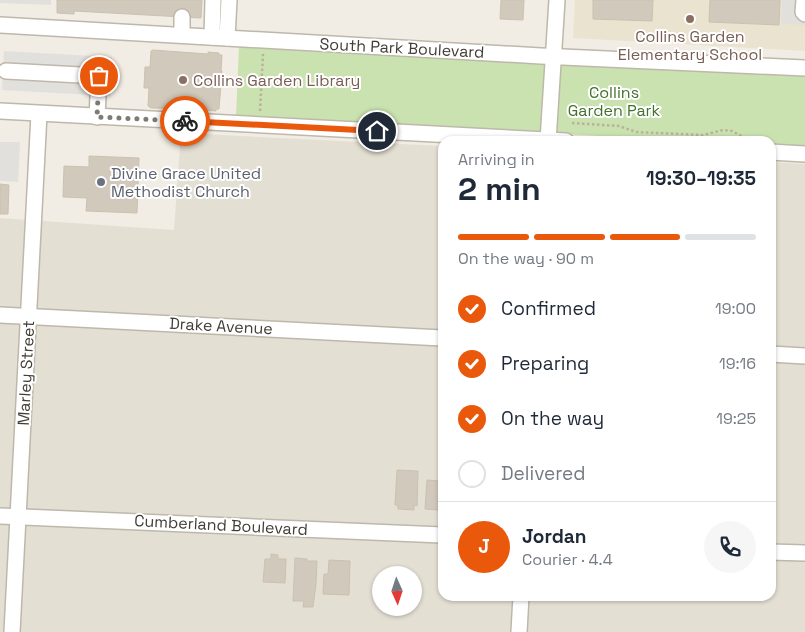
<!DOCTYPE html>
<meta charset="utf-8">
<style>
body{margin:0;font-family:"Space Grotesk",sans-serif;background:#f6f6f7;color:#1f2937;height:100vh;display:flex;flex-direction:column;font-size:19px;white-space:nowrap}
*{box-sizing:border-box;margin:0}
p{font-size:16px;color:#747a83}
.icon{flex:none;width:28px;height:28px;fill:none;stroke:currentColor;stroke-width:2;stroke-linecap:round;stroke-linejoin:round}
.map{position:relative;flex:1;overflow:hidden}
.panel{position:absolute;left:438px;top:136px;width:338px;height:465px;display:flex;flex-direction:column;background:#fff;border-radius:15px;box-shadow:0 1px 4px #0004}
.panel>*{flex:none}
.needle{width:32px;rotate:177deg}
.tools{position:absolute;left:372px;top:566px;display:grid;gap:10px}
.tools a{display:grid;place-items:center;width:50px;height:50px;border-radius:50%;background:#fff;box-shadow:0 1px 4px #0004;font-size:25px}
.pin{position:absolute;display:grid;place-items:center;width:42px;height:42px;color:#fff;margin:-21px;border:2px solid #fff;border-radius:50%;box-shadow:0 1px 5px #0007}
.courier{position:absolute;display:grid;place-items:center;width:50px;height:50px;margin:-25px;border:4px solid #ea580c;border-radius:50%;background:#fff;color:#222;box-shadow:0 1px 6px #0007}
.overview em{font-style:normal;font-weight:700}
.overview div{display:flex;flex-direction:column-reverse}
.overview{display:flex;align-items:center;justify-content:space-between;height:85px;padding:0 20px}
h1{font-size:32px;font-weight:700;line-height:38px}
.bar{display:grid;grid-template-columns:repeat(4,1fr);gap:8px 5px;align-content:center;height:60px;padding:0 20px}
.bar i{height:6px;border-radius:4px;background:#e0e1e3}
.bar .on{background:#ea580c}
.bar p{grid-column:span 4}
.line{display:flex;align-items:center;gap:12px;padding:0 20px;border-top:1px solid #e0e1e3}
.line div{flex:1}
.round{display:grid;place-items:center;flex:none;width:52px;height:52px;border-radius:26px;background:#f6f6f7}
ol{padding:0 20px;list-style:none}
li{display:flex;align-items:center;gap:15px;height:55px}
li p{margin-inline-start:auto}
li .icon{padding:5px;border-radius:50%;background:#ea580c;color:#fff;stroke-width:4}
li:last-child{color:#747a83}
li i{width:28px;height:28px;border:2px solid #e0e1e3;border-radius:50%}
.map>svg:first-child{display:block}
.residential{fill:#e4dfd3;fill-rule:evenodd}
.education{fill:#e9e3cf}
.green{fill:#cae2b0}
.parking{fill:#e2e0dc}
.building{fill:#d1c9bb;stroke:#cbc1af}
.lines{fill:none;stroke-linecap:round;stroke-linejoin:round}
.minor-casing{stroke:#beb8ab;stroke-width:18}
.path{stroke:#bcb19a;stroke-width:2.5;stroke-dasharray:2.5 2.5;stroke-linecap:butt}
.minor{stroke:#fff;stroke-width:15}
.done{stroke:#7f7b72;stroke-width:5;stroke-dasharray:0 9}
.route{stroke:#ea580c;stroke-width:6}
.education-dot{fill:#8d6e63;stroke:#fff;stroke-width:2}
.worship-dot{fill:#6b7280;stroke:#fff;stroke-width:2}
.labels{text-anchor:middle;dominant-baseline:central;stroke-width:4;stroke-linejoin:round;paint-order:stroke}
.education-label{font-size:16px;fill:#785e54;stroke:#fff}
.street-label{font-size:16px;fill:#423d35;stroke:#fff}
.park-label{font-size:16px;fill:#446f2d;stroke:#fff}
.worship-label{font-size:16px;fill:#5b616d;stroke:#fff;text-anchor:start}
</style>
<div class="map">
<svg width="805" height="632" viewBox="0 0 805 632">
<rect width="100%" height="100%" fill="#f1ede4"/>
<path class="residential" d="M 181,133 L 442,146 L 442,596 L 770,596 L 770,162 L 805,164 L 805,632 L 0,632 L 0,218 L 174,230 ZM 381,575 L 414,575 L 414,608 L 381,608 Z"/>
<polygon class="education" points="575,0 805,0 805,51 573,38"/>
<polygon class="green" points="239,47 805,75 805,147 770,145 770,141 698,141 236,117"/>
<g class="parking">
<polygon points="0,0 51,0 51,5 0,3"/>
<polygon points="782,0 805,0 805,25 781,24"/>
<polygon points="4,51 112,57 110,96 2,90"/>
<polygon points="0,142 20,142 18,182 0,181"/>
</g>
<g class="building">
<polygon points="57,0 202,0 201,18 74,11 74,14 57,13"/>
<polygon points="501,0 524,0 523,20 500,19"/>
<polygon points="593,0 653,0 652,21 593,19"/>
<polygon points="710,0 780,0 779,25 709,22"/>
<polygon points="153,50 208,54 208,52 219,53 219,55 222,55 221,71 222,71 219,109 216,109 216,111 206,110 206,109 151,108 148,106 149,88 144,88 145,67 150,67 151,51"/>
<polygon points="89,156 139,158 137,213 86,211 87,198 63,197 64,166 89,167"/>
<polygon points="0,184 9,185 8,214 0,214"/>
<polygon points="397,470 418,471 417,506 414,505 414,510 398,509 398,505 395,505"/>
<polygon points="427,480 440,481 440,484 442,484 442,508 439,508 439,510 425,509"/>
<polygon points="271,554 278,555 278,559 286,559 285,583 263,582 265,559 271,559"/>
<polygon points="295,558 307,559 307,561 317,561 316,584 313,607 303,607 304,601 293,601"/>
<polygon points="329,560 350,561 349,595 323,594 324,574 328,574"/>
</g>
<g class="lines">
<g class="minor-casing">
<g id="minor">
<polyline points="804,0 803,12 805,14"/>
<polyline points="0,25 541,56 805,68"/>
<polyline points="182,35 182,17"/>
<polyline points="212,37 213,0"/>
<polyline points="227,38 229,0"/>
<polyline points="6,71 99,76 97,117"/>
<polyline points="0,111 566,141"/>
<polyline points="548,141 557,0"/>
<polyline points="770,152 805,154"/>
<polyline points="0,315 442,338"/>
<polyline points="770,354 805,356"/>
<polyline points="0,516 442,535"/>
<polyline points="770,552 805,553"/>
<polyline points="12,632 39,114"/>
<polyline points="519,632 521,596"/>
</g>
</g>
<g class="path">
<polyline points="260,111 263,54"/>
<polyline points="572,123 619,126 636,132 703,135 723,130 732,131 745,138 764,139"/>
</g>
<use href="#minor" class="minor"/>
</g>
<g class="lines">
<polyline class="done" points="99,76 97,117 185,121"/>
<polyline class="route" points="185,121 377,131"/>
</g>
<g class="education-dot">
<circle cx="690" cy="19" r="5"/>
<circle cx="183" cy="80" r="5"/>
</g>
<circle class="worship-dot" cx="101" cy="182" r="5"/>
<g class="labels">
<g class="education-label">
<text x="690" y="36">Collins Garden<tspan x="690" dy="18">Elementary School</tspan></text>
<text x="193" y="80" text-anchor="start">Collins Garden Library</text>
</g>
<g class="street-label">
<text transform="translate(402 48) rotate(3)">South Park Boulevard</text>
<text transform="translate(221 326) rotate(3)">Drake Avenue</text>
<text transform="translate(26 373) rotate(-87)">Marley Street</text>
<text transform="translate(221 525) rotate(3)">Cumberland Boulevard</text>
</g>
<g class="park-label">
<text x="614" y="92">Collins<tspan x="614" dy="18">Garden Park</tspan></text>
</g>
<g class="worship-label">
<text x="111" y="173">Divine Grace United<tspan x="111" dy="18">Methodist Church</tspan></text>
</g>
</g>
</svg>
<div class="tools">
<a><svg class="needle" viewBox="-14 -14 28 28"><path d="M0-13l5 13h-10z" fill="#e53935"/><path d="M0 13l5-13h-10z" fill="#747a83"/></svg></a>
</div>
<div class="pin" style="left:99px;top:76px;background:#ea580c"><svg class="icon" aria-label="bag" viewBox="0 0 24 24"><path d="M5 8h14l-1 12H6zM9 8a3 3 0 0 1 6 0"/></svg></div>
<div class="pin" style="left:377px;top:131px;background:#1f2937"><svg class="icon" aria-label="home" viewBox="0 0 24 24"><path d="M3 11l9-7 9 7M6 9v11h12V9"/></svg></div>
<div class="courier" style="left:185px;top:121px"><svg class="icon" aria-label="bike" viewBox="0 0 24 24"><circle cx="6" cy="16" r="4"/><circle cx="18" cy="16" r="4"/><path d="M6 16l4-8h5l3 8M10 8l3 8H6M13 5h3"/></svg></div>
<section class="panel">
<div class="overview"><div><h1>2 min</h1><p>Arriving in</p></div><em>19:30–19:35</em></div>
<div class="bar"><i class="on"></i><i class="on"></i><i class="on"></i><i></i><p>On the way · 90 m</p></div>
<ol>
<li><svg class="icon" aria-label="check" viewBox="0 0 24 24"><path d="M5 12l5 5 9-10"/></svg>Confirmed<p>19:00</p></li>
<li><svg class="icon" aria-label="check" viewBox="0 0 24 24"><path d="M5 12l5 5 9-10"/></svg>Preparing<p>19:16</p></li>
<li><svg class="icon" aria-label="check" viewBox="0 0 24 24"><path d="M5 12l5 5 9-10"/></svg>On the way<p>19:25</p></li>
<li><i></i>Delivered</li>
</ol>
<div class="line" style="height:90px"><b class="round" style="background:#ea580c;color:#fff">J</b><div><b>Jordan</b><p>Courier · 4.4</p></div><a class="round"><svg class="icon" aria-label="phone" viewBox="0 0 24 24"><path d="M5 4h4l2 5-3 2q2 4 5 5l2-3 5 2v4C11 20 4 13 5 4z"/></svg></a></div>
</section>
</div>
